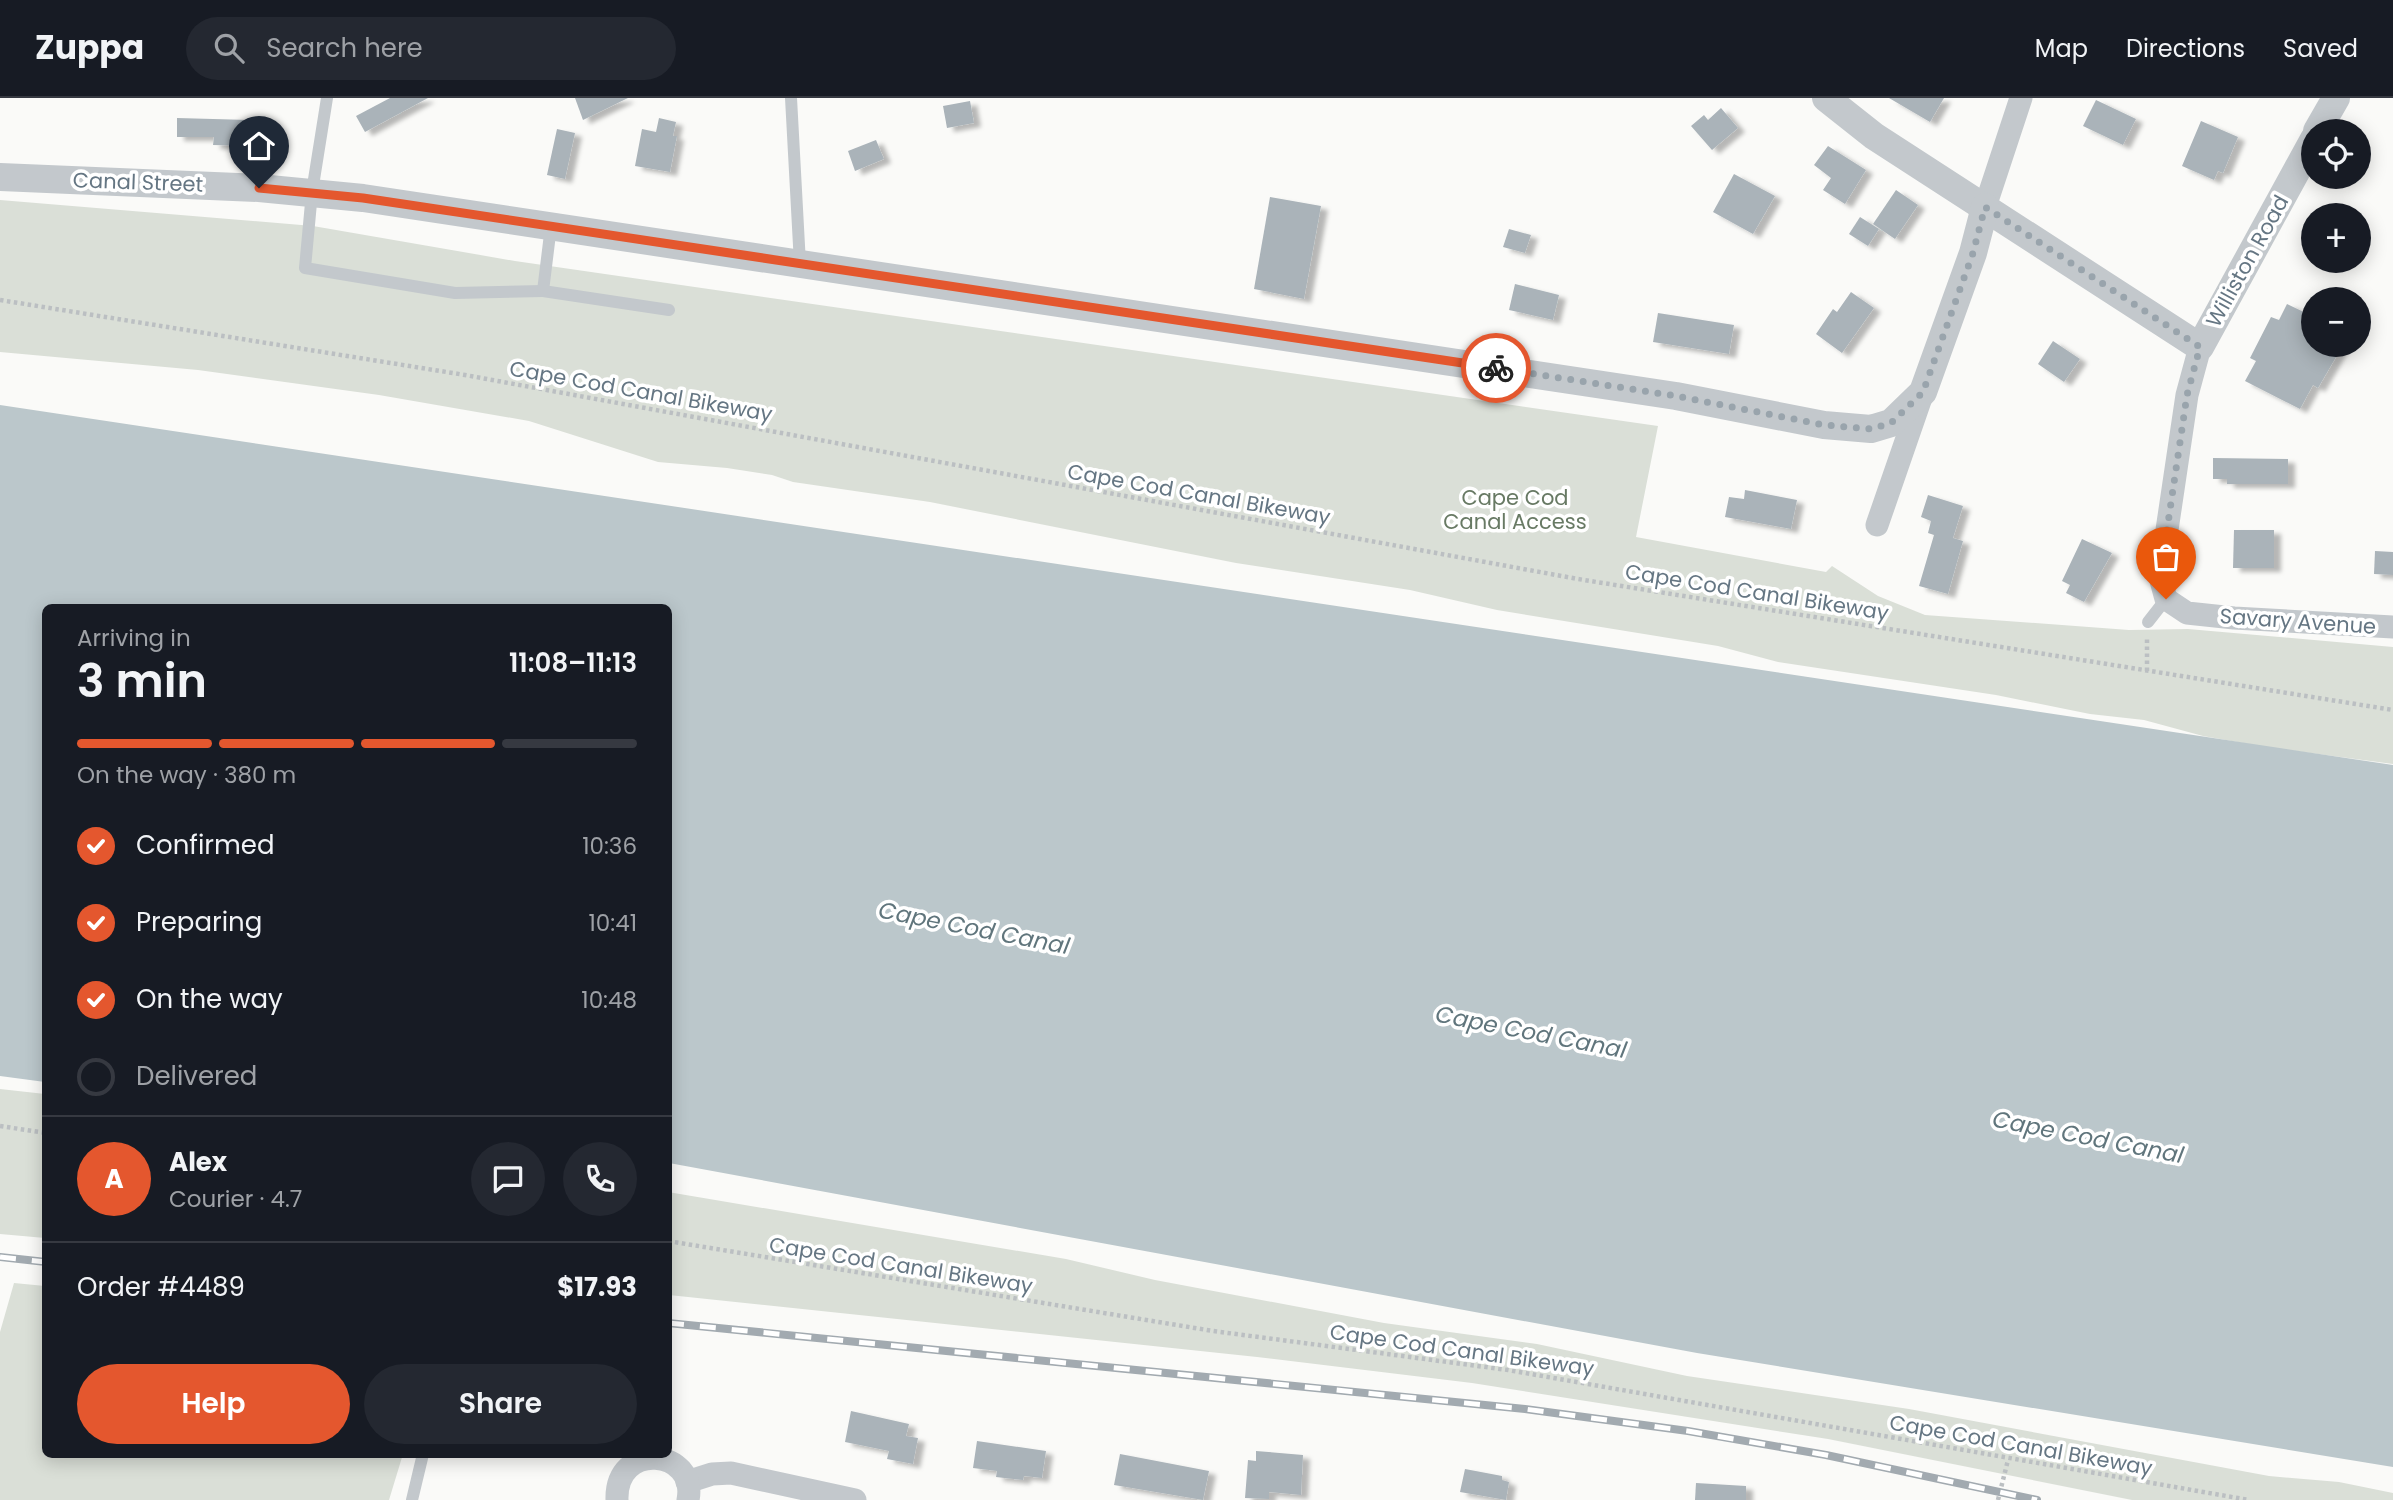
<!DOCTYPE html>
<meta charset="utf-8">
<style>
body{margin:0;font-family:Poppins,sans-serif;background:#242831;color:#f1f3f6;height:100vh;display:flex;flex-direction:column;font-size:26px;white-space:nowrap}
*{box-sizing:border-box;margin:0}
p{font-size:23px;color:#9ea1a6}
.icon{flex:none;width:38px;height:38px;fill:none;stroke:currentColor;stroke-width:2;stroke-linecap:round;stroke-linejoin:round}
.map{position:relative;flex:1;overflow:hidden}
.sheet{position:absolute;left:42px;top:506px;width:630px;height:854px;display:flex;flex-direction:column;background:#171b24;border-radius:10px;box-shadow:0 4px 18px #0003}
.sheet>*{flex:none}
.buttons{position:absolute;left:2301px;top:21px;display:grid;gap:14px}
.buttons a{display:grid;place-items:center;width:70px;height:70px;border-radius:50%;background:#171b24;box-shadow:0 4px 18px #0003;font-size:35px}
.pin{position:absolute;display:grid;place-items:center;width:60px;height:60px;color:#fff;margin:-72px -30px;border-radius:50% 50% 50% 0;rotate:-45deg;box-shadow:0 0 7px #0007}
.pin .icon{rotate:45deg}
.courier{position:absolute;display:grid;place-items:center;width:70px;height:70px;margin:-35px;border:5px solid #e4572e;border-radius:50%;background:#fff;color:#222;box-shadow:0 2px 9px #0007}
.summary em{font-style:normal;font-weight:600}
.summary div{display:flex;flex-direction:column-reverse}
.summary{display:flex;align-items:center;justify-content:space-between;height:119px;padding:0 35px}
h1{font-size:46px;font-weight:600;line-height:52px}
.bar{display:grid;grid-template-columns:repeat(4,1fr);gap:10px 7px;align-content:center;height:84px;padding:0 35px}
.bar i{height:9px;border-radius:5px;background:#363941}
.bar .selected{background:#e4572e}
.bar p{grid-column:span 4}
.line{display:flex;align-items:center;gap:18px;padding:0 35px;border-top:2px solid #363941}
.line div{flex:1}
.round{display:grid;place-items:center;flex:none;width:74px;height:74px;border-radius:37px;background:#242831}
ol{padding:0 35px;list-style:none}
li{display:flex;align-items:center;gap:21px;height:77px}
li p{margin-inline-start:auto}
li .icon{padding:7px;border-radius:50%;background:#e4572e;color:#fff;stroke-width:4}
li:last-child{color:#9ea1a6}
li i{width:38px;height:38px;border:4px solid #363941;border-radius:50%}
.button{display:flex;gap:14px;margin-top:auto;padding:14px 35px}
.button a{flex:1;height:80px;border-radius:42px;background:#e4572e;color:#fff;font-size:28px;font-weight:600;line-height:80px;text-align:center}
.button a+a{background:#242831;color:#f1f3f6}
header{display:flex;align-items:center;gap:42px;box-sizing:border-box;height:98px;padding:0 35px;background:#171b24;border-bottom:2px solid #363941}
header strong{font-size:33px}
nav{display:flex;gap:38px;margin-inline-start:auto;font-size:24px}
.search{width:490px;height:63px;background:#242831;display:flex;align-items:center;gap:18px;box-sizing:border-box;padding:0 24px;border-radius:38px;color:#9ea1a6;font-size:26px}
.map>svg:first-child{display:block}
.green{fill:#dadfd7}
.water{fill:#bbc7cb}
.building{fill:#aab3b9;filter:url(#shadow)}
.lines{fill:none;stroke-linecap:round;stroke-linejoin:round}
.path{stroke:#bbbfc2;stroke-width:4.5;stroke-dasharray:3.5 3.5;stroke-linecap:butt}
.service{stroke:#c3c8cc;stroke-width:12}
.minor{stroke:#c3c8cc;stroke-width:23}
.tertiary{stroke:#c3c8cc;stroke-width:28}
.rail-casing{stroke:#a2aab0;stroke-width:8}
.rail{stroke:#fff;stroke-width:5;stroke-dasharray:16;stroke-linecap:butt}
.done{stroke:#99a4ac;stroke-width:7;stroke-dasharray:0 12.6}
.route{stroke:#e4572e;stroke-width:9}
.labels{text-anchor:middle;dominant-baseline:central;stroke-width:7;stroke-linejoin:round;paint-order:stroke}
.street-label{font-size:21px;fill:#657683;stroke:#fff}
.park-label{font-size:21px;fill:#687a64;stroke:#fff}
.water-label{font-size:23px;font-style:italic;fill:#60757c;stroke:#fff}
</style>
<header>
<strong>Zuppa</strong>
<div class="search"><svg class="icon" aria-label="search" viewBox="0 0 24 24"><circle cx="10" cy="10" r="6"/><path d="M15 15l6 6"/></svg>Search here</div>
<nav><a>Map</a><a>Directions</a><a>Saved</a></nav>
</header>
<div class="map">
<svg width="2393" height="1402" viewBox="0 0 2393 1402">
<defs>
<filter id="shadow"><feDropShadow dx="7" dy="4" stdDeviation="2" flood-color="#0004"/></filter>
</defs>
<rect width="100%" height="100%" fill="#fafaf8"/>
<g class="green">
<polygon points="0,102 313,128 515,163 1658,328 1636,439 1826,474 1832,468 1878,498 1925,517 2129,532 2188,531 2393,549 2393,666 2266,649 2203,638 2144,622 2090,616 1996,597 1778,564 1718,548 1497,512 1410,492 1236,465 930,404 793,384 772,377 727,370 658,364 529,323 379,297 198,272 0,254"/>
<polygon points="0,991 45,996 45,1140 0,1136"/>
<polygon points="668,1094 1066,1161 1155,1182 1384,1225 1537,1246 1687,1278 1909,1311 2269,1378 2339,1384 2393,1395 2393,1402 2132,1402 1828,1341 1472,1285 1257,1259 669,1197"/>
<polygon points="14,1185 45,1188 46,1356 403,1356 389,1402 0,1402 0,1234"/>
</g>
<polygon class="water" points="0,307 2393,667 2393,1369 1697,1255 669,1065 668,509 46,509 45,984 0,978"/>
<g class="building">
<polygon points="390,0 428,0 365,34 356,18"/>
<polygon points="575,0 628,0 583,22"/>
<polygon points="1889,0 1944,0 1930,24"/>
<polygon points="2096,2 2136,21 2123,47 2083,28"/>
<polygon points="970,3 974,25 947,30 943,8"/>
<polygon points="1721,10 1738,30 1712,52 1691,28 1704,17 1708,22"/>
<polygon points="177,20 249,22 248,48 213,47 214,39 177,39"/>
<polygon points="659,20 676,24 673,38 677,38 670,74 635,68 642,31 656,34"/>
<polygon points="2201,23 2238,39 2223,75 2218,73 2214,82 2182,68"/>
<polygon points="557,31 575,35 565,81 547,77"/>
<polygon points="876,42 884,61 855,73 848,53"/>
<polygon points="1828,48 1866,72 1845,106 1823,92 1831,80 1814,67"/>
<polygon points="1734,76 1775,98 1753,136 1713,114"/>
<polygon points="1896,92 1918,107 1895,141 1873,126"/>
<polygon points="1270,99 1321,108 1304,201 1254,191"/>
<polygon points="1860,119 1879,131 1868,148 1849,136"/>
<polygon points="1509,131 1531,137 1525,155 1503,149"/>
<polygon points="1515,186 1559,197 1553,222 1509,212"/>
<polygon points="1851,194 1874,210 1842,255 1816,236 1833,211 1837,214"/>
<polygon points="2287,206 2314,219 2314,247 2343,247 2318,290 2313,287 2300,311 2245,283 2256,263 2250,260 2271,219 2279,222"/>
<polygon points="1658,215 1734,227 1729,256 1653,244"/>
<polygon points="2053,243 2080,261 2064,284 2038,266"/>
<polygon points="2213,360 2288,361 2288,386 2227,386 2227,381 2213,381"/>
<polygon points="1745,392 1797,402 1791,431 1725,419 1729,399 1744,401"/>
<polygon points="1928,397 1963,408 1953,440 1963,443 1948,496 1919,488 1934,437 1928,435 1931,423 1921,419"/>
<polygon points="2234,432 2274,432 2274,470 2233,470"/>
<polygon points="2082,441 2112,455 2084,504 2066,495 2070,487 2062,483"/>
<polygon points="2375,453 2393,454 2393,477 2374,476"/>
<polygon points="851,1313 909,1326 906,1338 918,1340 913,1366 887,1361 889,1353 845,1344"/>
<polygon points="977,1343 1046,1353 1042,1380 1024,1378 1023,1382 996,1379 997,1373 973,1370"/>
<polygon points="1256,1353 1303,1357 1301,1397 1269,1394 1269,1401 1245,1400 1248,1362 1256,1363"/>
<polygon points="1120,1356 1209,1373 1203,1402 1114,1387"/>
<polygon points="1465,1371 1502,1378 1502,1382 1509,1384 1506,1402 1460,1394"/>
<polygon points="1696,1385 1746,1388 1746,1402 1695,1402"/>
</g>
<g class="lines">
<g class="path">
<polyline points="0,202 465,277 1578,481 2393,612"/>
<polyline points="2147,573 2147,539"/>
<polyline points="0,1028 46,1035"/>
<polyline points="668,1143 1213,1233 1508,1272 2249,1402"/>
<polyline points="1998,1402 2008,1362"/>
</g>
<g class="service">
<polyline points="327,0 312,94 305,170 455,195 543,193"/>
<polyline points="791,0 800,166"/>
<polyline points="551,128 543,193 669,212"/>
<polyline points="2148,524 2166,501"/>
<polyline points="412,1402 423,1356"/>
</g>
<g class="minor">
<polyline points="1985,109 2021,0"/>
<polyline points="2200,249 2187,297 2160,479 2166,501 2187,515 2234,520 2393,529"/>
<polyline points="1877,427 1923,294"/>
<polyline points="687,1384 712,1376 731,1375 855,1402"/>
<path d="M 617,1402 C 615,1342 698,1351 688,1402"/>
</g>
<g class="tertiary">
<polyline points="1826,0 1874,38 2200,249 2314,41"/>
<polyline points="2317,33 2336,0"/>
<polyline points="0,79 259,90 363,100 1676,298 1824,327 1871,331 1891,325 1923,294 1973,155 1985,109"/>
</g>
<g class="rail-casing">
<g id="rail">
<polyline points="0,1159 46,1164"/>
<polyline points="668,1225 1525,1311 1688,1333 1826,1357 2037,1402"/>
</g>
</g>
<use href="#rail" class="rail"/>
</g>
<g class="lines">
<polyline class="done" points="1496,270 1676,298 1824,327 1871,331 1891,325 1923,294 1973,155 1985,109 2200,249 2187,297 2160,479 2166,501"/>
<polyline class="route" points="259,90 363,100 1496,270"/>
</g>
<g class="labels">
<g class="street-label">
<text transform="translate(138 84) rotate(2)">Canal Street</text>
<text transform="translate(2247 163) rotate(-61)">Williston Road</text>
<text transform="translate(641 293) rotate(10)">Cape Cod Canal Bikeway</text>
<text transform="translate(1199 396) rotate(10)">Cape Cod Canal Bikeway</text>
<text transform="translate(1757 494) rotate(9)">Cape Cod Canal Bikeway</text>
<text transform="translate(2298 523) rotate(4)">Savary Avenue</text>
<text transform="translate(901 1167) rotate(9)">Cape Cod Canal Bikeway</text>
<text transform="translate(1462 1252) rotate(8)">Cape Cod Canal Bikeway</text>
<text transform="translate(2021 1347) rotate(10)">Cape Cod Canal Bikeway</text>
</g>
<g class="park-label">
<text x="1515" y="399">Cape Cod<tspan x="1515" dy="24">Canal Access</tspan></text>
</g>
<g class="water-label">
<text transform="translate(974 830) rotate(11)">Cape Cod Canal</text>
<text transform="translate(1531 934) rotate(11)">Cape Cod Canal</text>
<text transform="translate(2088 1039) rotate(11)">Cape Cod Canal</text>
</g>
</g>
</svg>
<div class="buttons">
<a><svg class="icon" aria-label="locate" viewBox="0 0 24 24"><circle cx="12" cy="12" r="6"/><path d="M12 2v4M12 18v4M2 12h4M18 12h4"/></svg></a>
<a>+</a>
<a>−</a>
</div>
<div class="pin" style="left:2166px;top:501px;background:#ea580c"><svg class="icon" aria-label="bag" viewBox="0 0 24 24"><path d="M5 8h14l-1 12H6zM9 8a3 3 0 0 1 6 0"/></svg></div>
<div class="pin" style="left:259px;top:90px;background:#1f2937"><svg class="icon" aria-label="home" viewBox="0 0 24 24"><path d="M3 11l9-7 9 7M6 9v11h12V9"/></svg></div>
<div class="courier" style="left:1496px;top:270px"><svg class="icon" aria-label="bike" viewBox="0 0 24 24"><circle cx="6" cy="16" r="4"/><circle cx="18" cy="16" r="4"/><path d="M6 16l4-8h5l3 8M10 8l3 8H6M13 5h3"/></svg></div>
<section class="sheet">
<div class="summary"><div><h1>3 min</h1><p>Arriving in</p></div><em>11:08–11:13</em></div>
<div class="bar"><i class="selected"></i><i class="selected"></i><i class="selected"></i><i></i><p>On the way · 380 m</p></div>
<ol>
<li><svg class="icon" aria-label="check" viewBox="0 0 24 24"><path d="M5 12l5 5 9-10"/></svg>Confirmed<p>10:36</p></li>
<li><svg class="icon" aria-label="check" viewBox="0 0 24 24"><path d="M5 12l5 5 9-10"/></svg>Preparing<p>10:41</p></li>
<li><svg class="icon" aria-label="check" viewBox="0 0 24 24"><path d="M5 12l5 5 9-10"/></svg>On the way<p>10:48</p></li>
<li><i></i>Delivered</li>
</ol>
<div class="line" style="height:126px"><b class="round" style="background:#e4572e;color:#fff">A</b><div><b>Alex</b><p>Courier · 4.7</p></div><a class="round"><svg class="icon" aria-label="chat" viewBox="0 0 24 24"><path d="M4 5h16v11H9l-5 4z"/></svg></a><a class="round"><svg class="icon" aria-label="phone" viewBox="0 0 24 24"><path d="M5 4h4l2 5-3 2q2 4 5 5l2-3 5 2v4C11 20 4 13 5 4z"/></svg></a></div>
<div class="line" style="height:91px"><div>Order #4489</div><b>$17.93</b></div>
<div class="button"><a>Help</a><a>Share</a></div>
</section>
</div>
